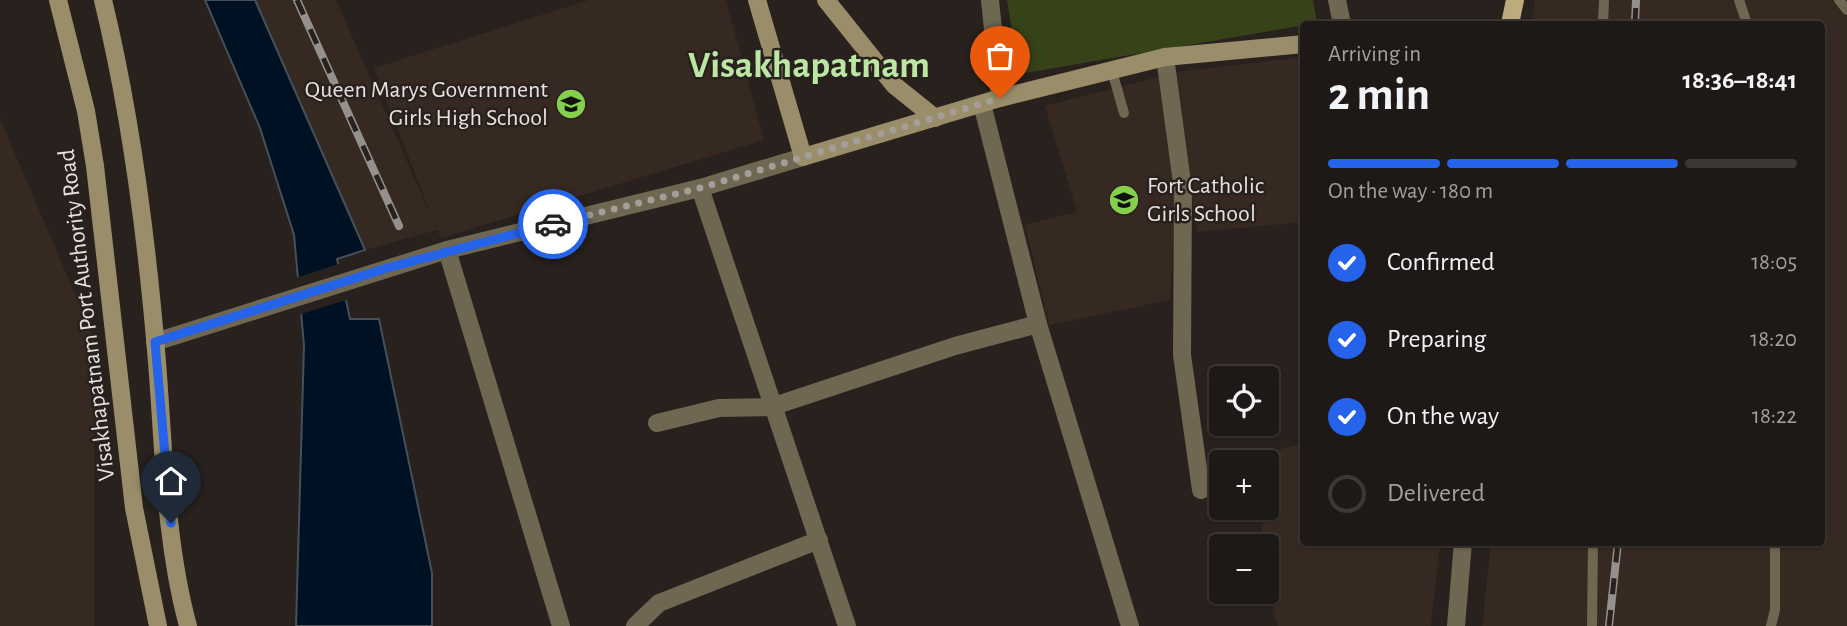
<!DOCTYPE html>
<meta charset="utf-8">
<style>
body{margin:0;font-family:"Alegreya Sans",sans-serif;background:#26221f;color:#f1f3f6;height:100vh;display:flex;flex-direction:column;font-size:26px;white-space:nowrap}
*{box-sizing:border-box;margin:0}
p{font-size:23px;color:#a1a0a1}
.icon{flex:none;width:38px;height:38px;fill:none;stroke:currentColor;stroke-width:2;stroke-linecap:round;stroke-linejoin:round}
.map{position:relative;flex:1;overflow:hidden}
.details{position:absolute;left:1300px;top:21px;width:525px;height:525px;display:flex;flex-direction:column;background:#1e1916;border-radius:7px;box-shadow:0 2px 5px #0004,0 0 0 2px #3c3835}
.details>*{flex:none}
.buttons{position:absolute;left:1209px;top:366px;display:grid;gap:14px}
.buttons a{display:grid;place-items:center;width:70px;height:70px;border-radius:7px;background:#1e1916;box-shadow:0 2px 5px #0004,0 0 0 2px #3c3835;font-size:35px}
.pin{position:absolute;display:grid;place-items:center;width:60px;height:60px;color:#fff;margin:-72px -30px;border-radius:50% 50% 50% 0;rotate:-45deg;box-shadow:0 0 7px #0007}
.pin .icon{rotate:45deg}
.courier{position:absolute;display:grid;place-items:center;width:70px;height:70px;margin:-35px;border:5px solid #2563eb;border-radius:50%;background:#fff;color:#222;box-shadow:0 2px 9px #0007}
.overview em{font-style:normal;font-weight:700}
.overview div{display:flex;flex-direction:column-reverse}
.overview{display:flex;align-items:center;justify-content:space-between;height:119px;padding:0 28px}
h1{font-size:46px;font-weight:700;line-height:52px}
.bar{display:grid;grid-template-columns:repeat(4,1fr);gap:10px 7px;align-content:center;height:84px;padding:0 28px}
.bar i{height:9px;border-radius:5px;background:#3c3835}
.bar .selected{background:#2563eb}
.bar p{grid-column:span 4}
ol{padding:0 28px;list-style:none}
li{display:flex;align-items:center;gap:21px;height:77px}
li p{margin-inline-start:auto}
li .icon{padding:7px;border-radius:50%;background:#2563eb;color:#fff;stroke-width:4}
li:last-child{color:#a1a0a1}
li i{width:38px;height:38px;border:4px solid #3c3835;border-radius:50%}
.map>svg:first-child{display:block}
.built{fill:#362922}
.green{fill:#364318}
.water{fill:#001123;stroke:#45505b;stroke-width:2}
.pier{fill:#28211d}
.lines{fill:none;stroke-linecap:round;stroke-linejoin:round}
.service{stroke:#6f6751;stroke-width:10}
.minor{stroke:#6f6751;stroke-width:18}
.tertiary{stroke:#6f6751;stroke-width:18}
.secondary{stroke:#9a8e6a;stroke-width:18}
.primary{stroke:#bcab7d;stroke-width:18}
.rail-casing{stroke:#96908d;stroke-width:8}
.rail{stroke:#28211d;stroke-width:5;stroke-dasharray:16;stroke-linecap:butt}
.done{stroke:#a49e9b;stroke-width:7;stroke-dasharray:0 12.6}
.route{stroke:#2563eb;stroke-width:9}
.labels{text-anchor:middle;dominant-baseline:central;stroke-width:5;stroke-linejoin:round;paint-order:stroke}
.poi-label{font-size:24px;fill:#e7e2df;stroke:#28211d;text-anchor:end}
.street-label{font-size:24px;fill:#e7e2df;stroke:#28211d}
.town-label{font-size:38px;font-weight:bold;fill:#bce6a3;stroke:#28211d}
</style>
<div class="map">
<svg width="1847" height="626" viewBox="0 0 1847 626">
<rect width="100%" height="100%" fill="#28211d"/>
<g class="built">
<polygon points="255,0 336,0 434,223 374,68 589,0 726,0 764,140 441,238 437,230 365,250"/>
<polygon points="1535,0 1847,0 1847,626 1482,626 1491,543 1822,542 1822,24 1532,24"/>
<polygon points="1304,57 1304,222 1197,232 1175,72"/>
<polygon points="1161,76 1176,187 1170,300 1049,325 1025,225 1077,212 1045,106"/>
<polygon points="0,119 94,338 94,626 0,626"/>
<polygon points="1304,443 1304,542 1440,543 1431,626 1278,626 1267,591 1267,546 1261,546 1263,508 1267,508 1266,453"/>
</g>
<polygon class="green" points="1007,0 1313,0 1317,23 1019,74"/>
<polygon class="water" points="205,0 255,0 365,250 337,259 350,319 379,319 432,573 432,626 296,626 304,345 294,235 260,128"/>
<polygon class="pier" points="342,263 349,299 298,315 295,278"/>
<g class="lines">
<g class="service">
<polyline points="1739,0 1747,24"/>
<polyline points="1839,0 1847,10"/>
<polyline points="1603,24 1604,0"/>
<polyline points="1112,71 1124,113"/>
<polyline points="1592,626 1593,542"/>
<polyline points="1771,626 1775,610 1775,542"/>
</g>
<g class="minor">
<polyline points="990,0 1000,98"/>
<polyline points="1337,0 1342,24"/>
<polyline points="1165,57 1183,190 1182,355 1201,490"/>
<polyline points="982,104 1038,324 1130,626"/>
<polyline points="700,188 847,626"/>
<polyline points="447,250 561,626"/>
<polyline points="657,423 719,408 771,407 955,346 1038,324"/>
<polyline points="635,626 659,603 819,540"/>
</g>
<g class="tertiary">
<polyline points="155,342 447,250 700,188 803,157"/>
<polyline points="1456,626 1463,542"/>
</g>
<g class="secondary">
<polyline points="58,0 86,111 95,166 134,508 158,626"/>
<path d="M 103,0 C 132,119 147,240 157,362 C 164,450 165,541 188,626"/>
<polyline points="757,0 803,157 1000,98 1165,57 1304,44"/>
<polyline points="826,0 894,85 935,118"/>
</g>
<polyline class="primary" points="1510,24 1515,0"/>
<g class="rail-casing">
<g id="rail">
<polyline points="297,0 399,226"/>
<polyline points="1635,24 1636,0"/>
<polyline points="1609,626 1618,542"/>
</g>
</g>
<use href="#rail" class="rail"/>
</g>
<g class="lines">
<polyline class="done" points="553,224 700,188 1000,98"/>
<polyline class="route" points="171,523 155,342 387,268 553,224"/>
</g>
<defs>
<g id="school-disc" transform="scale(1.575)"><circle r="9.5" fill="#85cf4d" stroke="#28211d"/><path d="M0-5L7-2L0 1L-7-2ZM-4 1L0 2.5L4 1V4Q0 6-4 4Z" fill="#111"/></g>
</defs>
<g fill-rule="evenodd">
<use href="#school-disc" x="571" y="104"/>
<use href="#school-disc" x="1124" y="200"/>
</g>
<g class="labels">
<g class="poi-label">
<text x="548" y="90">Queen Marys Government<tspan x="548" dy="28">Girls High School</tspan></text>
<text x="1147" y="186" text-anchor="start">Fort Catholic<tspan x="1147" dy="28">Girls School</tspan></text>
</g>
<g class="street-label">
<text transform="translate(87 315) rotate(-97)">Visakhapatnam Port Authority Road</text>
</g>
<g class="town-label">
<text x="809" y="66">Visakhapatnam</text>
</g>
</g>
</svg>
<div class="buttons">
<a><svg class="icon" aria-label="locate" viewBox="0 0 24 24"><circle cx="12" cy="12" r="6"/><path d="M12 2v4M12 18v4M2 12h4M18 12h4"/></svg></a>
<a>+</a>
<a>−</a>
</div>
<div class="pin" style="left:1000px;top:98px;background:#ea580c"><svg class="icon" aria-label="bag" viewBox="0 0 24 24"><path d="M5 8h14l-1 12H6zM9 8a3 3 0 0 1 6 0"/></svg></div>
<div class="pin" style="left:171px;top:523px;background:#1f2937"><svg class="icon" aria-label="home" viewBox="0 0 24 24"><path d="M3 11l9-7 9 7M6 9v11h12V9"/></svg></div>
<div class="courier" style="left:553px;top:224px"><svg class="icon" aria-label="car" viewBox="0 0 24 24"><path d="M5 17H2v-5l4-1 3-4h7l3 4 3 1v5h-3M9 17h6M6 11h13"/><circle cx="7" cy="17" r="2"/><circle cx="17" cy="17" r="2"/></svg></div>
<section class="details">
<div class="overview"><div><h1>2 min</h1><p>Arriving in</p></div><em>18:36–18:41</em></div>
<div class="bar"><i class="selected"></i><i class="selected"></i><i class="selected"></i><i></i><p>On the way · 180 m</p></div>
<ol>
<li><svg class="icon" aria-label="check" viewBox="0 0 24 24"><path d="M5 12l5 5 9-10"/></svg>Confirmed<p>18:05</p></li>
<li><svg class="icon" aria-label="check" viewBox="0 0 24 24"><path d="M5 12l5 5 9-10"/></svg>Preparing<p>18:20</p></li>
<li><svg class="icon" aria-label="check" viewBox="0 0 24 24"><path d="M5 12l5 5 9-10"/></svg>On the way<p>18:22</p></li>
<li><i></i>Delivered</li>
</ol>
</section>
</div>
